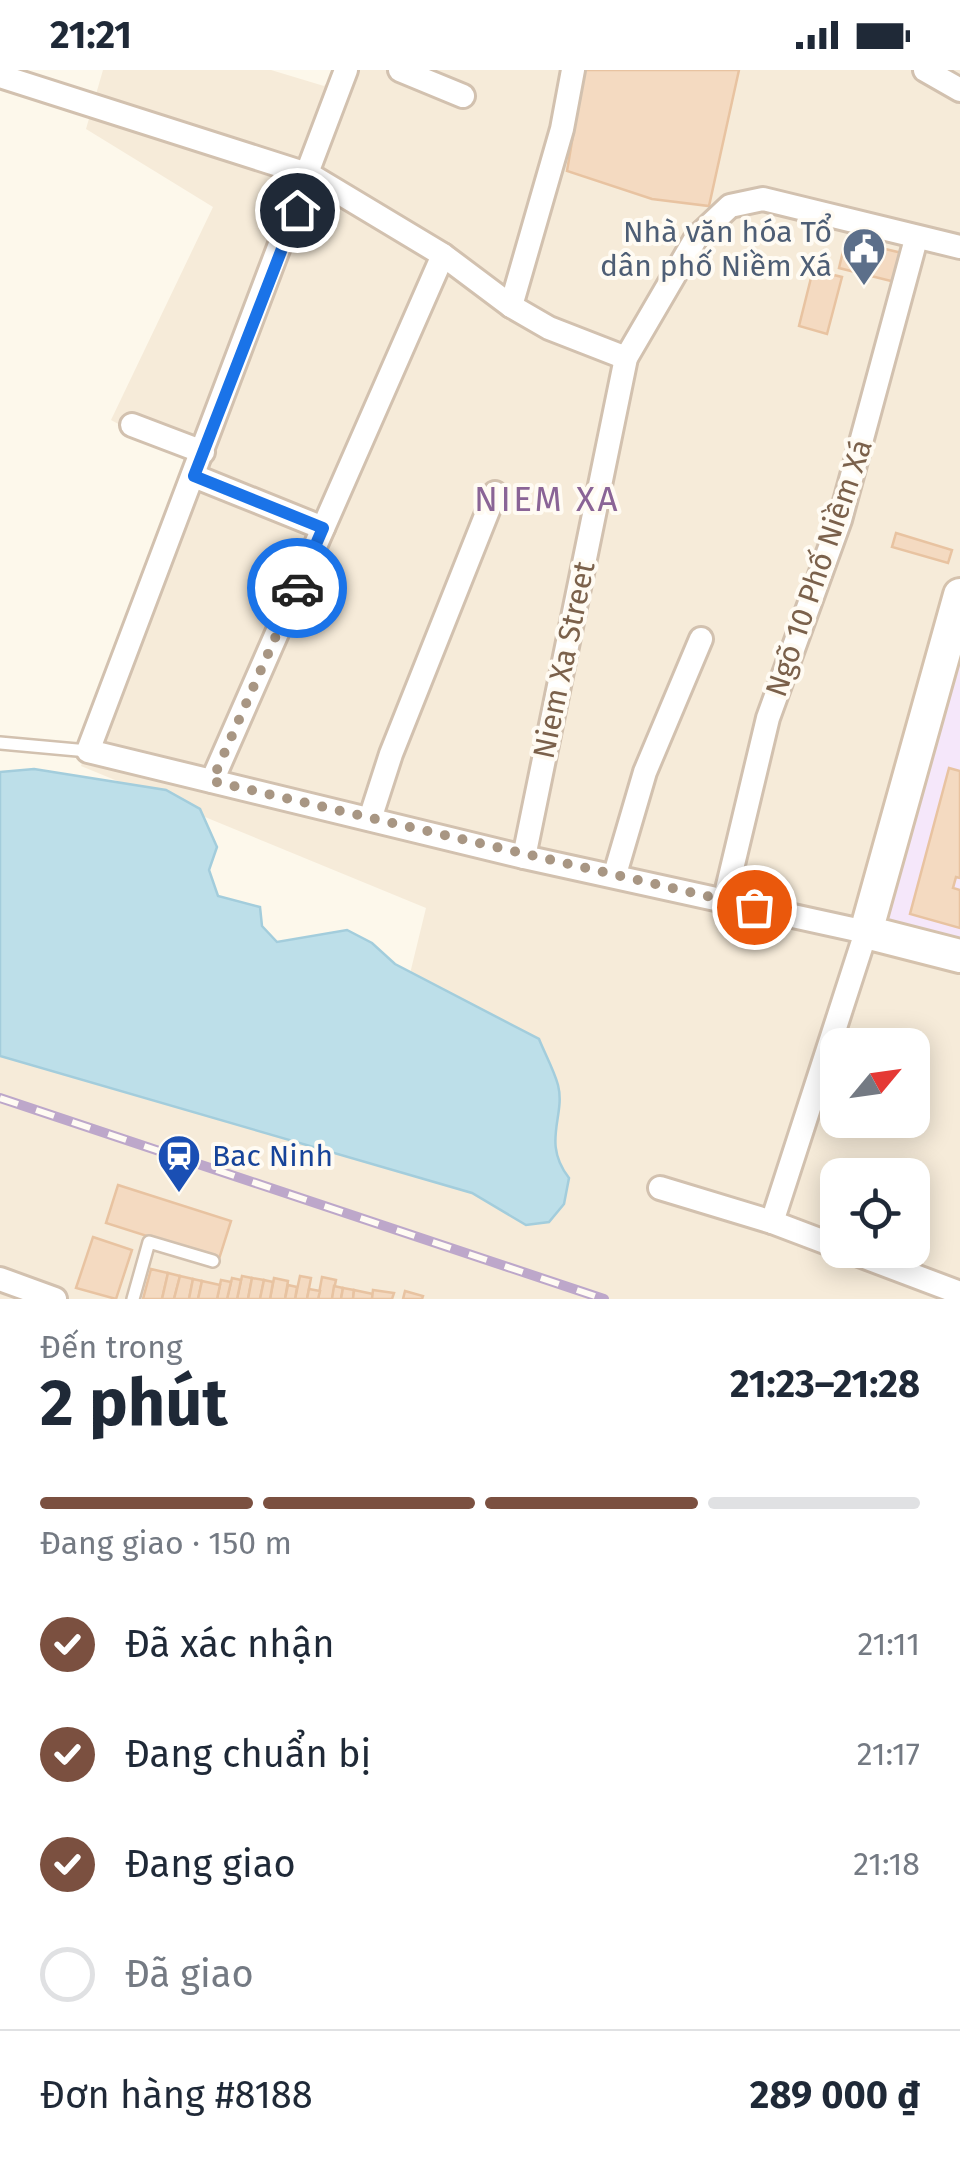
<!DOCTYPE html>
<html lang="vi">
<meta charset="utf-8">
<style>
body{margin:0;font-family:"Fira Sans",sans-serif;background:#f6f6f7;color:#1f2937;height:100vh;display:flex;flex-direction:column;font-size:38px;white-space:nowrap}
*{box-sizing:border-box;margin:0}
p{font-size:32px;color:#747a83}
.icon{flex:none;width:55px;height:55px;fill:none;stroke:currentColor;stroke-width:2;stroke-linecap:round;stroke-linejoin:round}
.map{position:relative;height:1229px;overflow:hidden}
.sheet{display:flex;flex-direction:column;background:#fff;flex:1}
.sheet>*{flex:none}
.needle{width:65px;rotate:61deg}
.fabs{position:absolute;left:820px;top:958px;display:grid;gap:20px}
.fabs a{display:grid;place-items:center;width:110px;height:110px;border-radius:20px;background:#fff;box-shadow:0 5px 25px #0003;font-size:50px}
.pin{position:absolute;display:grid;place-items:center;width:85px;height:85px;color:#fff;margin:-42px;border:5px solid #fff;border-radius:50%;box-shadow:0 2px 10px #0007}
.courier{position:absolute;display:grid;place-items:center;width:100px;height:100px;margin:-50px;border:8px solid #1a73e8;border-radius:50%;background:#fff;color:#222;box-shadow:0 2px 12px #0007}
.head em{font-style:normal;font-weight:700}
.head div{display:flex;flex-direction:column-reverse}
.head{display:flex;align-items:center;justify-content:space-between;height:170px;padding:0 40px}
h1{font-size:65px;font-weight:700;line-height:75px}
.bar{display:grid;grid-template-columns:repeat(4,1fr);gap:15px 10px;align-content:center;height:120px;padding:0 40px}
.bar i{height:12px;border-radius:8px;background:#e0e1e3}
.bar .on{background:#7b5040}
.bar p{grid-column:span 4}
.line{display:flex;align-items:center;gap:25px;padding:0 40px;border-top:2px solid #e0e1e3}
.line div{flex:1}
ol{padding:0 40px;list-style:none}
li{display:flex;align-items:center;gap:30px;height:110px}
li p{margin-inline-start:auto}
li .icon{padding:10px;border-radius:50%;background:#7b5040;color:#fff;stroke-width:4}
li:last-child{color:#747a83}
li i{width:55px;height:55px;border:5px solid #e0e1e3;border-radius:50%}
.status{display:flex;justify-content:space-between;align-items:center;height:70px;padding:0 50px;background:#fff;direction:ltr}
.status svg{height:28px;fill:currentColor}
.map>svg:first-child{display:block}
.residential{fill:#f6ebd9;fill-rule:evenodd}
.education{fill:#f5e7fa}
.water{fill:#bddfe9;stroke:#a3cddc;stroke-width:2.5}
.building{fill:#f4dac1;stroke:#e8c3a1;stroke-width:2.5}
.lines{fill:none;stroke-linecap:round;stroke-linejoin:round}
.lane-casing{stroke:#d2c1af;stroke-width:16}
.street-casing{stroke:#d2c1af;stroke-width:28}
.secondary-casing{stroke:#d5c2ad;stroke-width:38}
.lane{stroke:#fff;stroke-width:11}
.street{stroke:#fff;stroke-width:22}
.secondary{stroke:#fff;stroke-width:32}
.rail-casing{stroke:#bda7ca;stroke-width:10}
.rail{stroke:#fffbf3;stroke-width:6;stroke-dasharray:19;stroke-linecap:butt}
.done{stroke:#a89683;stroke-width:10;stroke-dasharray:0 18}
.route{stroke:#1a73e8;stroke-width:12}
.labels{text-anchor:middle;dominant-baseline:central;stroke-width:8;stroke-linejoin:round;paint-order:stroke}
.service-label{font-size:30px;fill:#4e5e75;stroke:#fffbf3;text-anchor:end}
.street-label{font-size:30px;fill:#7b614b;stroke:#fffbf3}
.transit-label{font-size:30px;fill:#164399;stroke:#fffbf3;text-anchor:start}
.quarter-label{font-size:35px;letter-spacing:2.5px;fill:#8a6496;stroke:#fffbf3}
</style>
<div class="status"><b>21:21</b><svg viewBox="0 0 49 12"><path d="M0 12V9h3v3zM5 12V6h3v6zM10 12V3h3v9zM15 12V0h3v12zM26 1h20v11H26zM47 4h2v5h-2z"/></svg></div>
<div class="map">
<svg width="960" height="1229" viewBox="0 0 960 1229">
<rect width="100%" height="100%" fill="#fdf8eb"/>
<path class="residential" d="M 103,0 L 271,0 L 324,16 L 338,0 L 960,0 L 960,1229 L 0,1229 L 0,961 L 367,1080 L 426,838 L 81,696 L 188,392 L 111,350 L 213,137 L 86,59 ZM 838,975 L 912,975 L 912,1050 L 838,1050 ZM 838,1105 L 912,1105 L 912,1180 L 838,1180 Z"/>
<polygon class="education" points="960,582 960,874 899,857 884,847"/>
<path class="water" d="M 34,699 L 166,720 L 200,739 L 217,777 L 209,800 L 218,826 L 260,837 L 262,856 L 277,872 L 347,860 L 372,873 L 395,894 L 539,969 C 545,984 554,1000 558,1015 C 566,1046 541,1072 569,1108 L 564,1134 L 549,1152 L 526,1155 L 472,1123 L 0,986 L 0,702 Z"/>
<g class="building">
<polygon points="584,0 739,0 709,136 652,129 567,101"/>
<polygon points="864,167 882,171 881,178 902,183 895,212 839,198 845,173 861,177"/>
<polygon points="813,200 842,207 827,264 799,256"/>
<polygon points="896,463 952,480 948,493 892,477"/>
<polygon points="949,698 960,701 960,808 956,807 953,818 960,820 960,858 910,844"/>
<polygon points="118,1115 231,1151 219,1189 106,1153"/>
<polygon points="93,1167 132,1180 116,1229 76,1218"/>
<polygon points="151,1199 168,1203 162,1229 143,1229"/>
<polygon points="168,1203 180,1206 174,1229 162,1229"/>
<polygon points="180,1206 193,1209 189,1229 174,1229"/>
<polygon points="242,1206 252,1208 248,1229 237,1229"/>
<polygon points="300,1206 311,1208 307,1229 295,1229"/>
<polygon points="322,1207 336,1210 332,1229 318,1229"/>
<polygon points="232,1208 241,1210 237,1229 227,1229"/>
<polygon points="252,1208 264,1210 260,1229 248,1229"/>
<polygon points="274,1208 288,1211 285,1229 270,1229"/>
<polygon points="193,1209 202,1211 198,1229 189,1229"/>
<polygon points="221,1210 231,1212 227,1229 217,1229"/>
<polygon points="264,1210 273,1212 270,1229 260,1229"/>
<polygon points="202,1211 220,1215 217,1229 198,1229"/>
<polygon points="288,1215 297,1217 295,1229 285,1229"/>
<polygon points="334,1216 343,1218 341,1229 332,1229"/>
<polygon points="343,1218 354,1220 353,1229 341,1229"/>
<polygon points="309,1219 320,1221 318,1229 307,1229"/>
<polygon points="354,1220 373,1224 372,1229 353,1229"/>
<polygon points="373,1220 394,1223 392,1229 372,1229"/>
<polygon points="405,1221 423,1226 422,1229 403,1229"/>
</g>
<g class="lines">
<g class="lane-casing">
<g id="lane">
<polyline points="0,673 88,681"/>
<polyline points="133,1229 149,1172 213,1191"/>
</g>
</g>
<g class="street-casing">
<g id="street">
<polyline points="346,0 88,681 524,787"/>
<polyline points="400,0 463,26"/>
<polyline points="925,0 960,20"/>
<polyline points="0,6 310,105 443,185 511,236 549,258 626,288"/>
<polyline points="511,236 562,59 573,0"/>
<polyline points="132,355 203,382"/>
<polyline points="194,406 323,458"/>
<polyline points="212,711 443,185"/>
<polyline points="370,749 391,684 495,423"/>
<polyline points="615,804 645,702 701,569"/>
<polyline points="725,828 768,648 840,450 916,169"/>
<polyline points="660,1118 772,1152 866,862 524,787 626,288 696,168 730,136 763,129 960,177"/>
<polyline points="772,1152 838,1177"/>
<polyline points="846,1180 960,1223"/>
<polyline points="0,1209 55,1229"/>
</g>
</g>
<g class="secondary-casing">
<polyline id="secondary" points="960,525 866,862 960,886"/>
</g>
<use href="#lane" class="lane"/>
<use href="#street" class="street"/>
<use href="#secondary" class="secondary"/>
<g class="rail-casing">
<polyline id="rail" points="0,1028 604,1229"/>
</g>
<use href="#rail" class="rail"/>
</g>
<g class="lines">
<polyline class="done" points="297,518 212,711 754,837"/>
<polyline class="route" points="297,140 194,406 323,458 297,518"/>
</g>
<defs>
<g id="civic-pin" transform="scale(2.25)"><path d="M0 17L-7.5 6A9.5 9.5 0 1 1 7.5 6Z" fill="#5c6f8a" stroke="#fffbf3"/><path d="M-.6-6.5H3V-4.5H.6V-3L4-1V1h2V6H-6V1h2V-1L-.6-3ZM-1.2 2.5V6h2.4V2.5Z" fill="#fff"/></g>
<g id="station-pin" transform="scale(2.25)"><path d="M0 17L-7.5 6A9.5 9.5 0 1 1 7.5 6Z" fill="#1a4fb4" stroke="#fffbf3"/><path d="M-3-6H3Q5-6 5-4V2Q5 4 3 4L4.5 6H3L1.5 4h-3L-3 6H-4.5L-3 4Q-5 4-5 2V-4Q-5-6-3-6ZM-3.5-4v3h7v-3ZM-3.5 1v1.5H-2V1ZM2 1v1.5H3.5V1Z" fill="#fff"/></g>
</defs>
<g fill-rule="evenodd">
<use href="#civic-pin" x="864" y="179"/>
<use href="#station-pin" x="179" y="1086"/>
</g>
<g class="labels">
<g class="service-label">
<text x="832" y="162">Nhà văn hóa Tổ<tspan x="832" dy="34">dân phố Niềm Xá</tspan></text>
</g>
<g class="street-label">
<text transform="translate(819 498) rotate(-71)">Ngõ 10 Phố Niềm Xá</text>
<text transform="translate(564 590) rotate(-78)">Niem Xa Street</text>
</g>
<g class="transit-label">
<text x="212" y="1086">Bac Ninh</text>
</g>
<g class="quarter-label">
<text x="547" y="429">NIEM XA</text>
</g>
</g>
</svg>
<div class="fabs">
<a><svg class="needle" viewBox="-14 -14 28 28"><path d="M0-13l5 13h-10z" fill="#e53935"/><path d="M0 13l5-13h-10z" fill="#747a83"/></svg></a>
<a><svg class="icon" aria-label="locate" viewBox="0 0 24 24"><circle cx="12" cy="12" r="6"/><path d="M12 2v4M12 18v4M2 12h4M18 12h4"/></svg></a>
</div>
<div class="pin" style="left:754px;top:837px;background:#ea580c"><svg class="icon" aria-label="bag" viewBox="0 0 24 24"><path d="M5 8h14l-1 12H6zM9 8a3 3 0 0 1 6 0"/></svg></div>
<div class="pin" style="left:297px;top:140px;background:#1f2937"><svg class="icon" aria-label="home" viewBox="0 0 24 24"><path d="M3 11l9-7 9 7M6 9v11h12V9"/></svg></div>
<div class="courier" style="left:297px;top:518px"><svg class="icon" aria-label="car" viewBox="0 0 24 24"><path d="M5 17H2v-5l4-1 3-4h7l3 4 3 1v5h-3M9 17h6M6 11h13"/><circle cx="7" cy="17" r="2"/><circle cx="17" cy="17" r="2"/></svg></div>
</div>
<section class="sheet">
<div class="head"><div><h1>2 phút</h1><p>Đến trong</p></div><em>21:23–21:28</em></div>
<div class="bar"><i class="on"></i><i class="on"></i><i class="on"></i><i></i><p>Đang giao · 150 m</p></div>
<ol>
<li><svg class="icon" aria-label="check" viewBox="0 0 24 24"><path d="M5 12l5 5 9-10"/></svg>Đã xác nhận<p>21:11</p></li>
<li><svg class="icon" aria-label="check" viewBox="0 0 24 24"><path d="M5 12l5 5 9-10"/></svg>Đang chuẩn bị<p>21:17</p></li>
<li><svg class="icon" aria-label="check" viewBox="0 0 24 24"><path d="M5 12l5 5 9-10"/></svg>Đang giao<p>21:18</p></li>
<li><i></i>Đã giao</li>
</ol>
<div class="line" style="height:130px"><div>Đơn hàng #8188</div><b>289 000 ₫</b></div>
</section>
